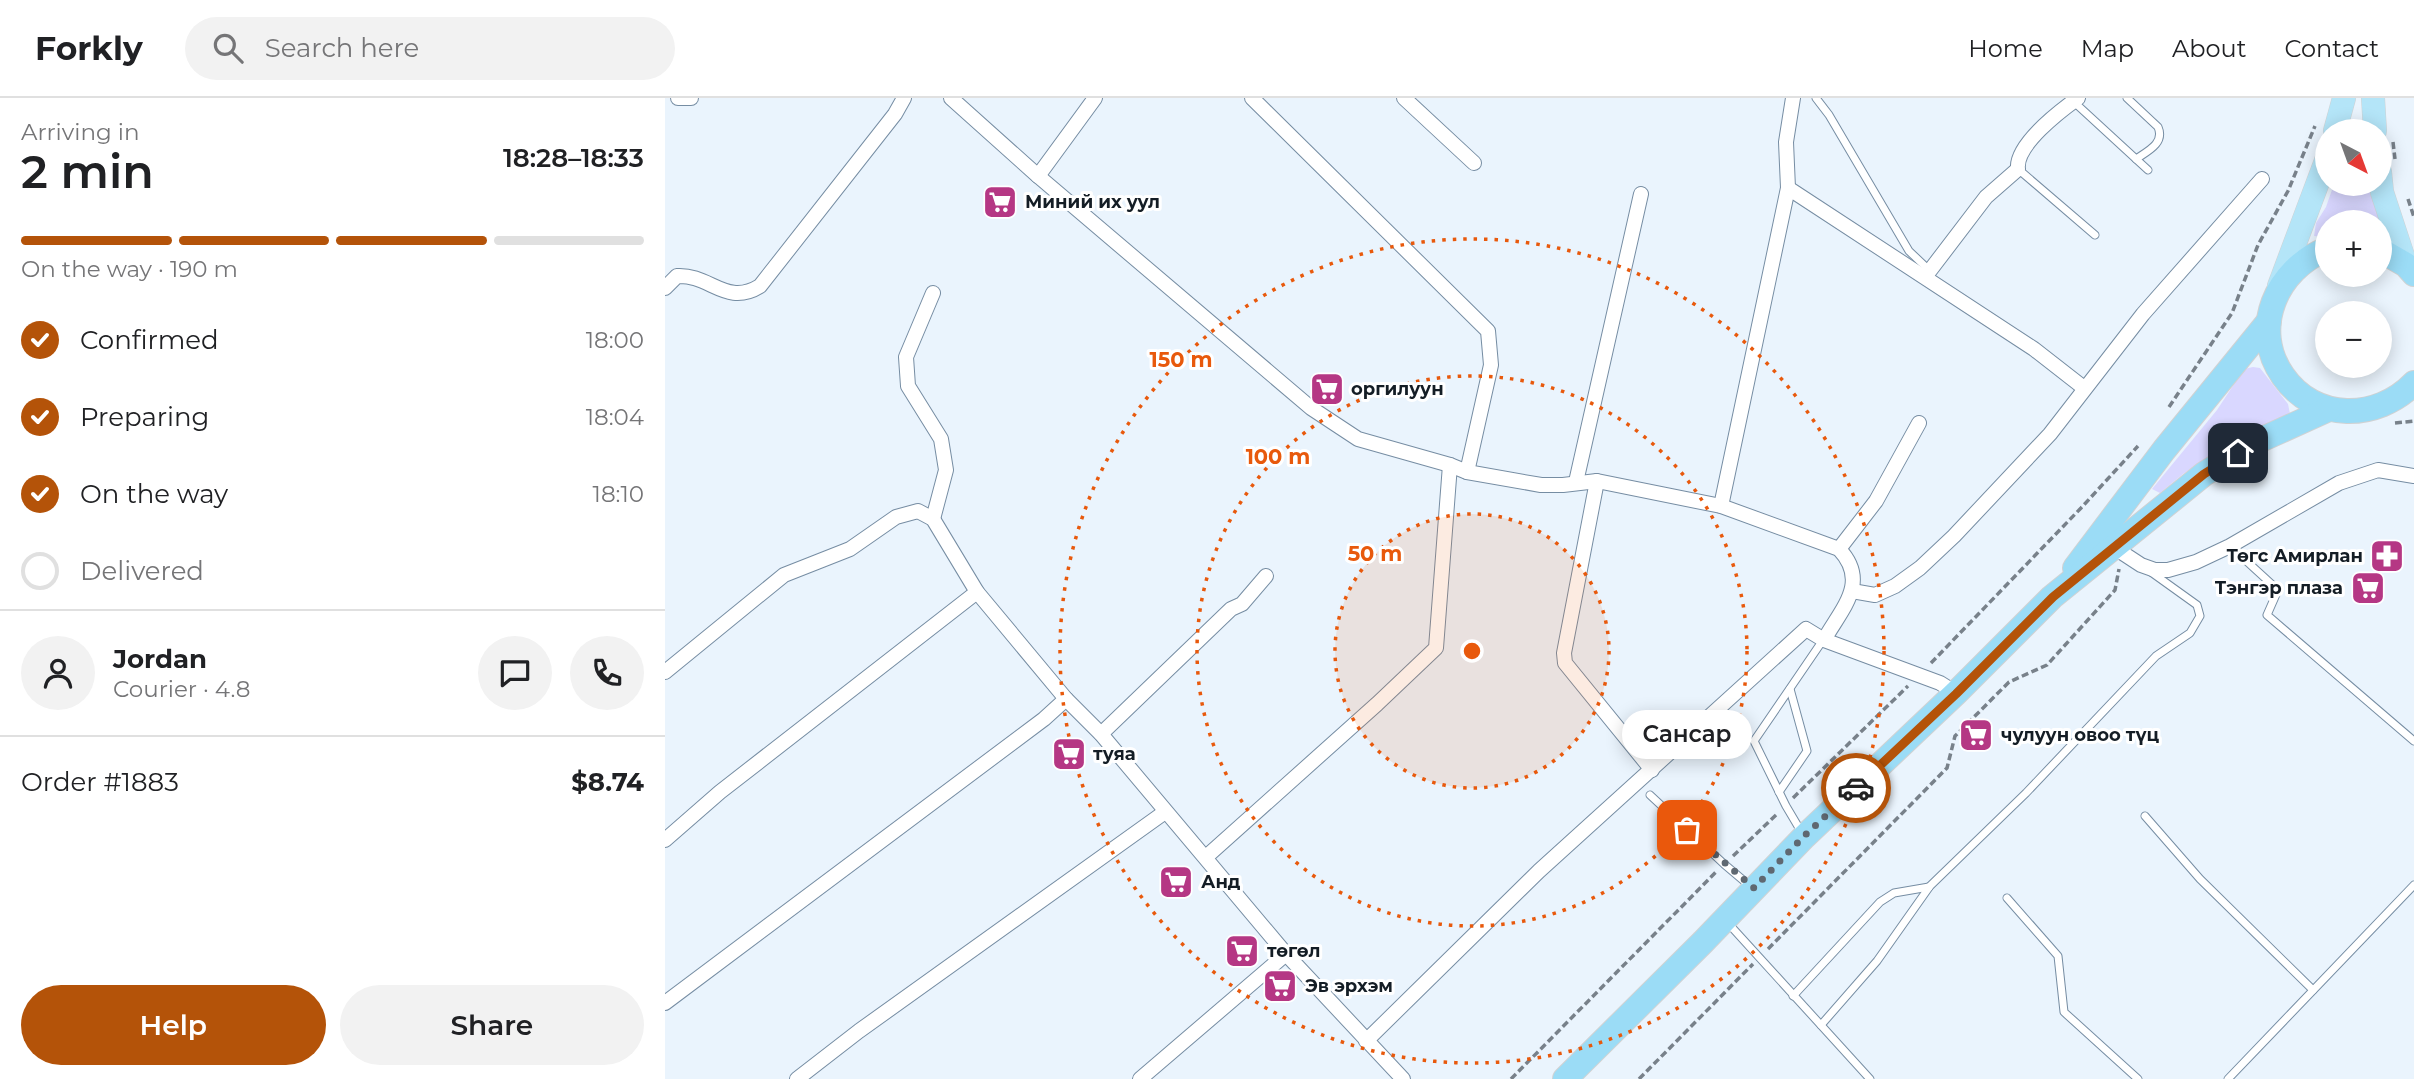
<!DOCTYPE html>
<meta charset="utf-8">
<style>
body{margin:0;font-family:Montserrat,sans-serif;background:#f2f2f2;color:#202124;height:100vh;display:flex;flex-direction:column;font-size:26px;white-space:nowrap}
*{box-sizing:border-box;margin:0}
p{font-size:23px;color:#757577}
.icon{flex:none;width:38px;height:38px;fill:none;stroke:currentColor;stroke-width:2;stroke-linecap:round;stroke-linejoin:round}
.map{position:relative;flex:1;overflow:hidden}
.details{display:flex;flex-direction:column;background:#fff;width:665px}
.details>*{flex:none}
.needle{width:46px;rotate:139deg}
.fabs{position:absolute;left:1650px;top:21px;display:grid;gap:14px}
.fabs a{display:grid;place-items:center;width:77px;height:77px;border-radius:50%;background:#fff;box-shadow:0 4px 18px #0003;font-size:35px}
.pin{position:absolute;display:grid;place-items:center;width:60px;height:60px;color:#fff;margin:-30px;border-radius:14px;box-shadow:0 4px 10px #0006}
.courier{position:absolute;display:grid;place-items:center;width:70px;height:70px;margin:-35px;border:5px solid #b45309;border-radius:50%;background:#fff;color:#222;box-shadow:0 2px 9px #0007}
.bubble{position:absolute;height:49px;border-radius:24px;background:#fff;box-shadow:0 4px 18px #0003;font-size:23px;font-weight:600;line-height:49px;text-align:center}
.headline em{font-style:normal;font-weight:600}
.headline div{display:flex;flex-direction:column-reverse}
.headline{display:flex;align-items:center;justify-content:space-between;height:119px;padding:0 21px}
h1{font-size:46px;font-weight:600;line-height:52px}
.bar{display:grid;grid-template-columns:repeat(4,1fr);gap:10px 7px;align-content:center;height:84px;padding:0 21px}
.bar i{height:9px;border-radius:5px;background:#e0e0e0}
.bar .selected{background:#b45309}
.bar p{grid-column:span 4}
.line{display:flex;align-items:center;gap:18px;padding:0 21px;border-top:2px solid #e0e0e0}
.line div{flex:1}
.round{display:grid;place-items:center;flex:none;width:74px;height:74px;border-radius:37px;background:#f2f2f2}
ol{padding:0 21px;list-style:none}
li{display:flex;align-items:center;gap:21px;height:77px}
li p{margin-inline-start:auto}
li .icon{padding:7px;border-radius:50%;background:#b45309;color:#fff;stroke-width:4}
li:last-child{color:#757577}
li i{width:38px;height:38px;border:4px solid #e0e0e0;border-radius:50%}
.action{display:flex;gap:14px;margin-top:auto;padding:14px 21px}
.action a{flex:1;height:80px;border-radius:42px;background:#b45309;color:#fff;font-size:28px;font-weight:600;line-height:80px;text-align:center}
.action a+a{background:#f2f2f2;color:#202124}
header{display:flex;align-items:center;gap:42px;box-sizing:border-box;height:98px;padding:0 35px;background:#fff;border-bottom:2px solid #e0e0e0}
header strong{font-size:33px}
nav{display:flex;gap:38px;margin-inline-start:auto;font-size:24px}
.search{width:490px;height:63px;background:#f2f2f2;display:flex;align-items:center;gap:18px;box-sizing:border-box;padding:0 24px;border-radius:38px;color:#757577;font-size:26px}
main{display:flex;flex:1;min-height:0}
.map>svg:first-child{display:block}
.green{fill:#d9d7ff}
.lines{fill:none;stroke-linecap:round;stroke-linejoin:round}
.service-casing{stroke:#768da3;stroke-width:9}
.minor-casing{stroke:#768da3;stroke-width:16}
.primary-casing{stroke:#d0d2d3;stroke-width:24}
.trunk-casing{stroke:#d0d2d3;stroke-width:26}
.path{stroke:#78818a;stroke-width:3.5;stroke-dasharray:7 3.5;stroke-linecap:butt}
.service{stroke:#fff;stroke-width:7}
.minor{stroke:#fff;stroke-width:14}
.primary{stroke:#b4e5f8;stroke-width:23}
.trunk{stroke:#9bdcf6;stroke-width:24}
.done{stroke:#5f6871;stroke-width:7;stroke-dasharray:0 12.6}
.route{stroke:#b45309;stroke-width:9}
.ring{fill:none;stroke:#e8590c;stroke-width:3.5;stroke-dasharray:3.5 7}
.labels{text-anchor:middle;dominant-baseline:central;stroke-width:6;stroke-linejoin:round;paint-order:stroke}
.poi-label{font-size:18px;font-weight:bold;fill:#141d25;stroke:#fff;text-anchor:start}
.centre{fill:#e8590c;stroke:#fff;stroke-width:3.5}
.ring-label{font-size:21px;text-anchor:middle;font-weight:bold;fill:#e8590c;stroke:#fff;stroke-width:6;stroke-linejoin:round;paint-order:stroke}
</style>
<header>
<strong>Forkly</strong>
<div class="search"><svg class="icon" aria-label="search" viewBox="0 0 24 24"><circle cx="10" cy="10" r="6"/><path d="M15 15l6 6"/></svg>Search here</div>
<nav><a>Home</a><a>Map</a><a>About</a><a>Contact</a></nav>
</header>
<main>
<section class="details">
<div class="headline"><div><h1>2 min</h1><p>Arriving in</p></div><em>18:28–18:33</em></div>
<div class="bar"><i class="selected"></i><i class="selected"></i><i class="selected"></i><i></i><p>On the way · 190 m</p></div>
<ol>
<li><svg class="icon" aria-label="check" viewBox="0 0 24 24"><path d="M5 12l5 5 9-10"/></svg>Confirmed<p>18:00</p></li>
<li><svg class="icon" aria-label="check" viewBox="0 0 24 24"><path d="M5 12l5 5 9-10"/></svg>Preparing<p>18:04</p></li>
<li><svg class="icon" aria-label="check" viewBox="0 0 24 24"><path d="M5 12l5 5 9-10"/></svg>On the way<p>18:10</p></li>
<li><i></i>Delivered</li>
</ol>
<div class="line" style="height:126px"><a class="round"><svg class="icon" aria-label="person" viewBox="0 0 24 24"><circle cx="12" cy="8" r="4"/><path d="M4 21q1-7 8-7t8 7"/></svg></a><div><b>Jordan</b><p>Courier · 4.8</p></div><a class="round"><svg class="icon" aria-label="chat" viewBox="0 0 24 24"><path d="M4 5h16v11H9l-5 4z"/></svg></a><a class="round"><svg class="icon" aria-label="phone" viewBox="0 0 24 24"><path d="M5 4h4l2 5-3 2q2 4 5 5l2-3 5 2v4C11 20 4 13 5 4z"/></svg></a></div>
<div class="line" style="height:91px"><div>Order #1883</div><b>$8.74</b></div>
<div class="action"><a>Help</a><a>Share</a></div>
</section>
<div class="map">
<svg width="1749" height="981" viewBox="0 0 1749 981">
<rect width="100%" height="100%" fill="#eaf4fd"/>
<g class="green">
<polygon points="1669,86 1704,86 1721,137 1718,142 1715,142 1715,124 1662,124 1662,139 1649,138 1651,125 1661,109"/>
<polygon points="1588,269 1595,270 1623,306 1625,316 1566,344 1518,376 1495,395 1487,391 1552,312 1579,271"/>
</g>
<g class="lines">
<g class="service-casing">
<g id="service">
<polyline points="1151,0 1164,17 1244,153 1264,172"/>
<path d="M 1462,0 L 1493,29 C 1500,45 1483,53 1471,61"/>
<polyline points="1409,4 1483,72"/>
<polyline points="1353,71 1430,137"/>
<polyline points="1565,448 1613,492 1602,517 1749,643"/>
<polyline points="1114,694 1142,653 1125,591"/>
<polyline points="985,697 1059,766 1085,788"/>
<polyline points="1480,718 1535,781 1648,892"/>
<polyline points="1137,735 1121,708 1089,643 1158,542"/>
<polyline points="1342,800 1393,858 1399,914 1473,981"/>
<polyline points="1062,824 1205,981"/>
<polyline points="1128,898 1215,804 1229,795 1264,789"/>
<polyline points="1156,927 1212,863 1265,788 1361,695 1491,558 1525,535 1535,518 1532,507 1486,474"/>
<polyline points="1563,981 1749,787"/>
</g>
</g>
<g class="minor-casing">
<g id="minor">
<polyline points="13,0 26,0"/>
<path d="M 286,0 L 373,78 L 646,310 L 693,341 L 785,367 L 802,374 L 876,387 L 898,387 L 932,383 L 1056,408 L 1174,451 C 1205,484 1177,510 1159,542"/>
<polyline points="587,0 823,233 826,267 802,374"/>
<polyline points="739,0 809,65"/>
<polyline points="373,78 430,0"/>
<polyline points="1123,90 1121,44 1128,0"/>
<path d="M 1260,179 L 1321,99 L 1353,71 C 1350,47 1395,13 1413,0"/>
<path d="M 0,190 L 12,178 C 45,176 61,209 95,188 L 230,16 L 239,0"/>
<polyline points="932,383 899,555 900,565 987,672"/>
<polyline points="911,384 976,96"/>
<polyline points="1056,408 1123,90 1369,251 1419,290"/>
<polyline points="268,421 281,372 276,341 243,288 241,259 268,195"/>
<polyline points="1450,450 1476,467 1490,472 1503,472 1531,464 1565,448 1674,385 1713,372 1749,378"/>
<polyline points="1174,451 1211,403 1254,325"/>
<polyline points="1187,493 1210,497 1230,488 1255,470 1289,438 1385,336 1478,216 1597,81"/>
<polyline points="0,574 119,477 185,451 231,419 253,413 268,421 312,494 401,601 436,636 621,856 738,981"/>
<polyline points="436,636 566,511 577,506 601,478"/>
<polyline points="0,742 55,694 312,494"/>
<polyline points="541,759 712,606 771,550 785,367"/>
<polyline points="0,905 379,621 401,601"/>
<polyline points="701,943 874,773 1141,531 1159,542 1275,585 1291,595"/>
<polyline points="132,981 194,933 500,714"/>
<polyline points="475,981 621,856"/>
</g>
</g>
<g class="primary-casing">
<g id="primary">
<polyline points="1708,0 1710,33"/>
<polyline points="1670,33 1679,0"/>
<polyline points="1715,74 1717,94 1741,167"/>
<polyline points="1614,188 1662,60"/>
</g>
</g>
<g class="trunk-casing">
<g id="trunk">
<path d="M 1662,151 C 1611,171 1585,231 1618,278 C 1650,324 1712,323 1749,285"/>
<polyline points="1715,152 1741,167 1749,176"/>
<polyline points="1410,470 1499,352 1604,223"/>
<polyline points="900,981 1038,844 1139,739 1291,595 1387,499 1539,376 1591,344 1664,311"/>
</g>
</g>
<g class="path">
<polyline points="1728,44 1730,61"/>
<polyline points="1743,101 1749,119"/>
<polyline points="1504,309 1567,215 1593,147 1623,93 1650,28"/>
<polyline points="1730,325 1749,323"/>
<polyline points="1266,565 1416,410 1473,348"/>
<polyline points="1128,700 1243,588"/>
<polyline points="1068,758 1113,715"/>
<polyline points="1103,851 1282,670 1290,638 1344,584 1382,567 1450,492 1454,471"/>
<polyline points="846,981 1052,773"/>
<polyline points="974,981 1088,866"/>
</g>
<use href="#service" class="service"/>
<use href="#minor" class="minor"/>
<use href="#primary" class="primary"/>
<use href="#trunk" class="trunk"/>
</g>
<g class="lines">
<polyline class="done" points="1022,732 1089,790 1139,738 1191,690"/>
<polyline class="route" points="1191,690 1291,596 1388,499 1539,376 1573,355"/>
</g>
<circle cx="807" cy="553" r="137" fill="#e8590c" fill-opacity=".12"/>
<g class="ring">
<circle cx="807" cy="553" r="137"/>
<circle cx="807" cy="553" r="275"/>
<circle cx="807" cy="553" r="412"/>
</g>
<defs>
<g id="supermarket-square" transform="scale(1.75)"><rect x="-9" y="-9" width="18" height="18" rx="4" fill="#b53784" stroke="#fff"/><path d="M-6-5.5h2.5l.6 2H6L4.5 2H-2.5L-4.4-4H-6ZM-1.5 3.2a1.3 1.3 0 1 0 .1 0ZM3 3.2a1.3 1.3 0 1 0 .1 0Z" fill="#fff"/></g>
<g id="pharmacy-square" transform="scale(1.75)"><rect x="-9" y="-9" width="18" height="18" rx="4" fill="#b53784" stroke="#fff"/><path d="M-2-6h4v4h4v4h-4v4h-4v-4h-4v-4h4Z" fill="#fff"/></g>
</defs>
<g fill-rule="evenodd">
<use href="#supermarket-square" x="335" y="104"/>
<use href="#supermarket-square" x="662" y="291"/>
<use href="#pharmacy-square" x="1722" y="458"/>
<use href="#supermarket-square" x="1703" y="490"/>
<use href="#supermarket-square" x="1311" y="637"/>
<use href="#supermarket-square" x="404" y="656"/>
<use href="#supermarket-square" x="511" y="784"/>
<use href="#supermarket-square" x="577" y="853"/>
<use href="#supermarket-square" x="615" y="888"/>
</g>
<g class="labels">
<g class="poi-label">
<text x="360" y="104">Миний их уул</text>
<text x="686" y="291">оргилуун</text>
<text x="1698" y="458" text-anchor="end">Төгс Амирлан</text>
<text x="1678" y="490" text-anchor="end">Тэнгэр плаза</text>
<text x="1336" y="637">чулуун овоо түц</text>
<text x="428" y="656">туяа</text>
<text x="536" y="784">Анд</text>
<text x="602" y="853">төгөл</text>
<text x="640" y="888">Эв эрхэм</text>
</g>
</g>
<circle cx="807" cy="553" r="10" class="centre"/>
<g class="ring-label">
<text x="516" y="269">150 m</text>
<text x="613" y="366">100 m</text>
<text x="710" y="463">50 m</text>
</g>
</svg>
<div class="fabs">
<a><svg class="needle" viewBox="-14 -14 28 28"><path d="M0-13l5 13h-10z" fill="#e53935"/><path d="M0 13l5-13h-10z" fill="#757577"/></svg></a>
<a>+</a>
<a>−</a>
</div>
<div class="pin" style="left:1022px;top:732px;background:#ea580c"><svg class="icon" aria-label="bag" viewBox="0 0 24 24"><path d="M5 8h14l-1 12H6zM9 8a3 3 0 0 1 6 0"/></svg></div>
<div class="pin" style="left:1573px;top:355px;background:#1f2937"><svg class="icon" aria-label="home" viewBox="0 0 24 24"><path d="M3 11l9-7 9 7M6 9v11h12V9"/></svg></div>
<div class="courier" style="left:1191px;top:690px"><svg class="icon" aria-label="car" viewBox="0 0 24 24"><path d="M5 17H2v-5l4-1 3-4h7l3 4 3 1v5h-3M9 17h6M6 11h13"/><circle cx="7" cy="17" r="2"/><circle cx="17" cy="17" r="2"/></svg></div>
<div class="bubble" style="left:957px;top:612px;width:130px">Сансар</div>
</div>
</main>
